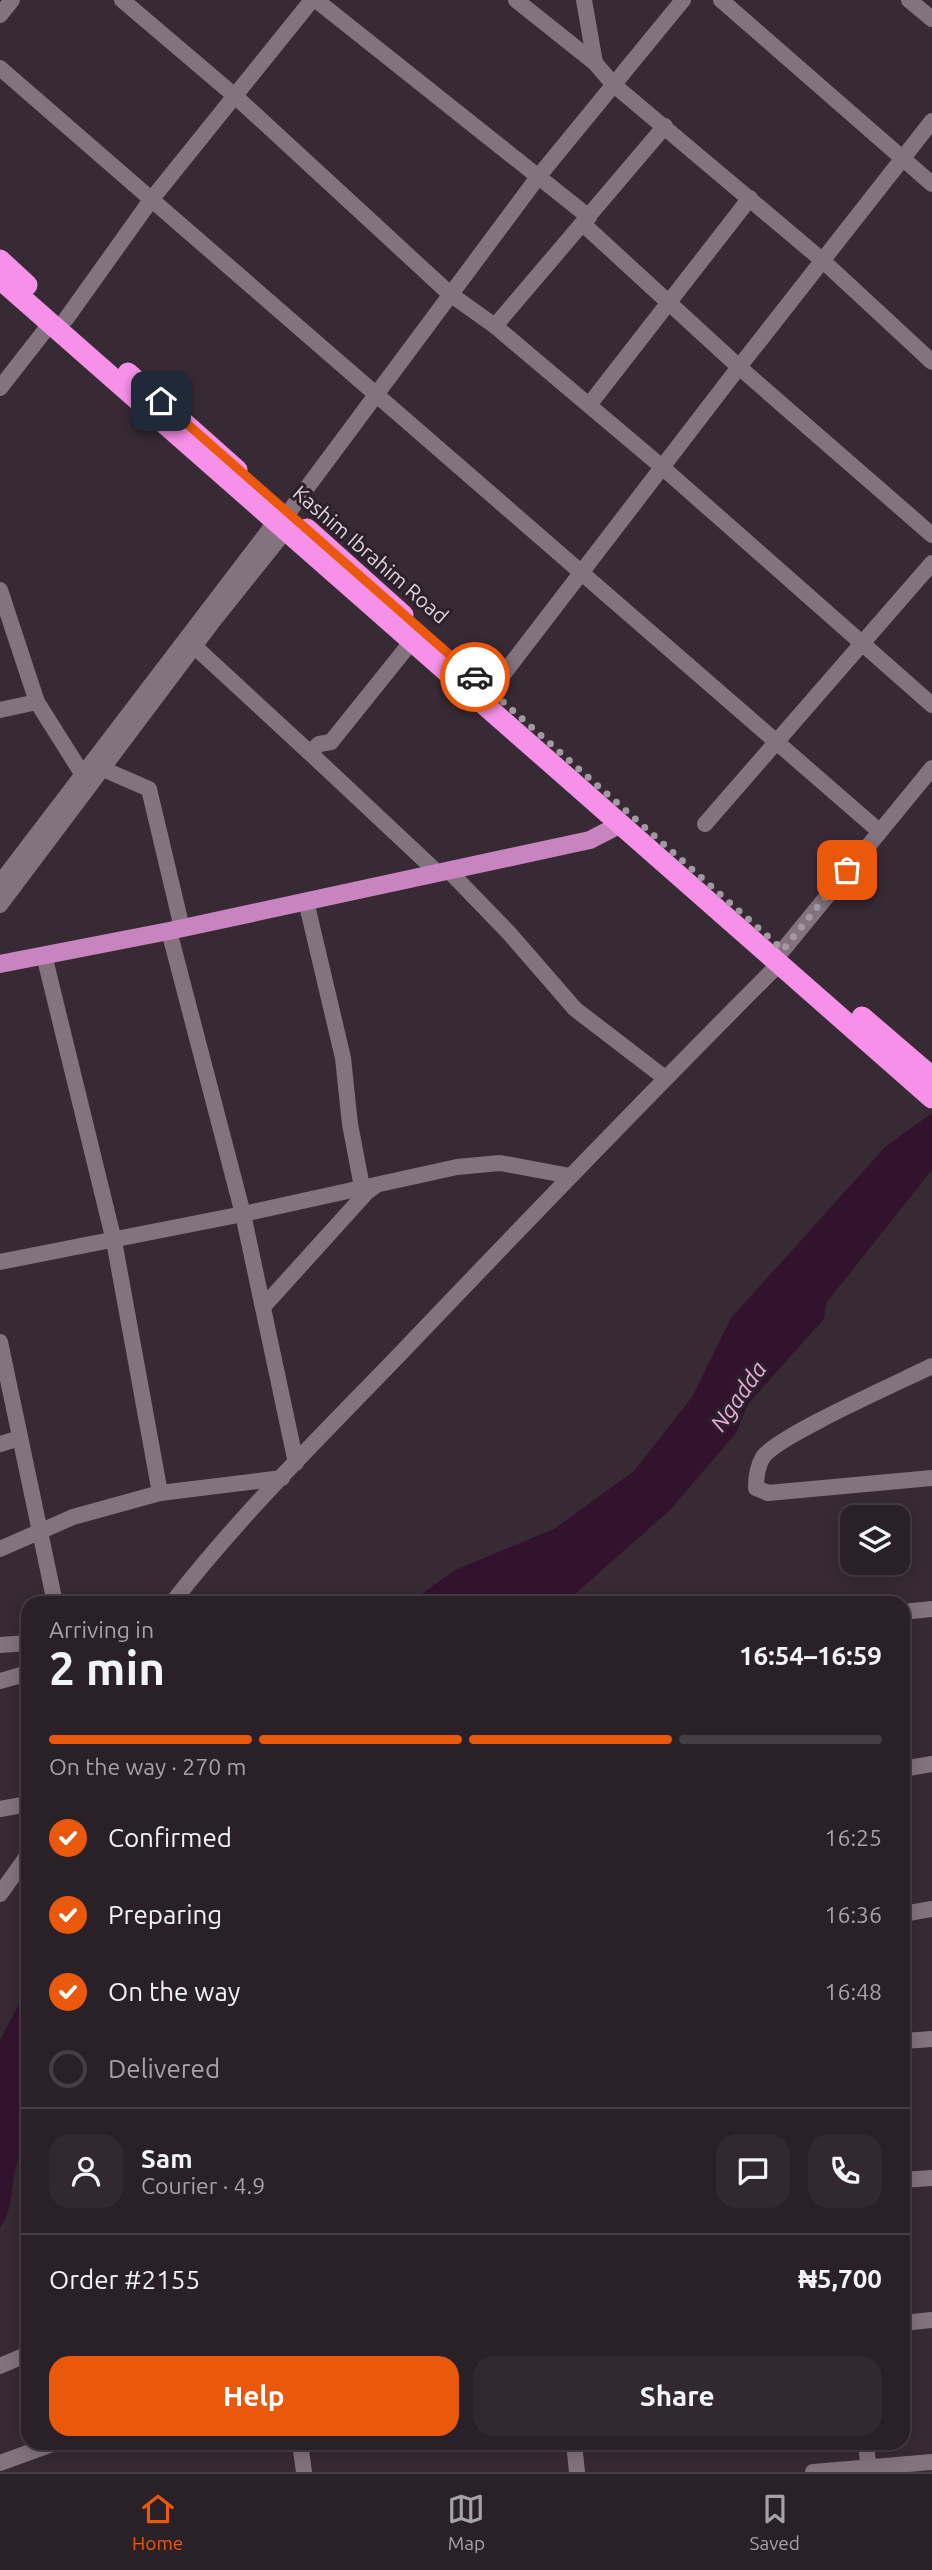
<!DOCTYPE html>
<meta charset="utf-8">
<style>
body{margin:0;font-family:Ubuntu,sans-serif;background:#312830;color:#f1f3f6;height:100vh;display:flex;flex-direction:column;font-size:26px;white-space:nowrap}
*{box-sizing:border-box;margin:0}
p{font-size:23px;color:#a5a3a8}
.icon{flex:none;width:38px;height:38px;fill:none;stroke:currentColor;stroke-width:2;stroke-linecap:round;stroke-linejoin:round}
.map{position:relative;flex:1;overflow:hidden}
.sheet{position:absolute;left:21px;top:1596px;width:889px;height:854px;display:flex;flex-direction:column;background:#292028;border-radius:21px;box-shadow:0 4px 18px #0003,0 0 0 2px #453e45}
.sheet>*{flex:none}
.controls{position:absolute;left:840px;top:1505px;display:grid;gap:14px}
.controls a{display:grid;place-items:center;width:70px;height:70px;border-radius:14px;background:#292028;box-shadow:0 4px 18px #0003,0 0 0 2px #453e45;font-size:35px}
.pin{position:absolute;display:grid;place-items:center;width:60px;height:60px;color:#fff;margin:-30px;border-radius:14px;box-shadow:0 4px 10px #0006}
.courier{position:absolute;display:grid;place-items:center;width:70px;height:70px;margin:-35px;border:5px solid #ea580c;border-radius:50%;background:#fff;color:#222;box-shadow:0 2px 9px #0007}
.overview em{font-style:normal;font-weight:700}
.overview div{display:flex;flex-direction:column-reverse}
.overview{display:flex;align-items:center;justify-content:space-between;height:119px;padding:0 28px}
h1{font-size:46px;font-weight:700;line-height:52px}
.bar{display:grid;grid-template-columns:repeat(4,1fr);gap:10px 7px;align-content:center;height:84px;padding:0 28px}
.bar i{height:9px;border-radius:5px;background:#453e45}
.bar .selected{background:#ea580c}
.bar p{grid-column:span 4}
.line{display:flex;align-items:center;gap:18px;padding:0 28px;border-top:2px solid #453e45}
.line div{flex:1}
.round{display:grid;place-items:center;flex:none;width:74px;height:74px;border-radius:21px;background:#312830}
ol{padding:0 28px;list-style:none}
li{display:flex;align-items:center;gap:21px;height:77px}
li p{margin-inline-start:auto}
li .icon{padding:7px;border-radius:50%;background:#ea580c;color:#fff;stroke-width:4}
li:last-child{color:#a5a3a8}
li i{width:38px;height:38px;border:4px solid #453e45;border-radius:50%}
.cta{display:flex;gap:14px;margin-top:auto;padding:14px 28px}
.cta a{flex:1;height:80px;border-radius:21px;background:#ea580c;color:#fff;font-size:28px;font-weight:700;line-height:80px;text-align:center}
.cta a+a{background:#312830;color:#f1f3f6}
.dock{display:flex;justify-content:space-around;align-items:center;height:98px;border-top:2px solid #453e45;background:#292028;font-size:19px;color:#a5a3a8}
.dock a{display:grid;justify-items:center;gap:4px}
.dock .selected{color:#ea580c}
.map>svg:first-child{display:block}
.water{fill:#32132e}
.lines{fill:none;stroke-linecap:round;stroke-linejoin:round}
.minor{stroke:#82737f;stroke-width:16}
.major{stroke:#c884be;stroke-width:18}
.highway{stroke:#f690e8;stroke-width:21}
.done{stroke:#a399a2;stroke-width:7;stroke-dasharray:0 12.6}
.route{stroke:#ea580c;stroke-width:9}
.labels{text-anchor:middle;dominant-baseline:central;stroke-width:6;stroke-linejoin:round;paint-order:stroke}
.street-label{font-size:21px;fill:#ddd5dc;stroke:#2d202b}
.water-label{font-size:23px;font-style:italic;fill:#e8acde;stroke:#2d202b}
</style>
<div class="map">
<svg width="932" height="2472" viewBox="0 0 932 2472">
<rect width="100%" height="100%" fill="#372a35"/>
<g class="water">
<polygon points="932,1113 932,1170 826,1303 824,1319 748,1404 736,1433 670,1510 565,1603 409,1603 455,1570 554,1529 634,1471 692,1397 731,1318 885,1147"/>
<path d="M 28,1987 L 28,2142 C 6,2169 19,2201 0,2228 L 0,2040 Z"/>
</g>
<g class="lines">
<g class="minor">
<polyline points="122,0 235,96 450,294 495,326 662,467 932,705"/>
<polyline points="316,0 589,217"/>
<polyline points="516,0 595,63 614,85 822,260 932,362"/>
<polyline points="584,0 595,63"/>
<polyline points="721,0 932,184"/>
<polyline points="909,0 932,19"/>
<polyline points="0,15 12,0"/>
<polyline points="0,68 879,831"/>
<polyline points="583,224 739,367 932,535"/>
<polyline points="66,319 151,200 312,0"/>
<polyline points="495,326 665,126"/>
<polyline points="0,388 50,324"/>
<polyline points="589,405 750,198"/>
<polyline points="280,524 538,177 683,0"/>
<polyline points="0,590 37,702 83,775"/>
<polyline points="412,641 331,742 319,744 310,753 438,873"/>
<polyline points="194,646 310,753"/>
<polyline points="482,702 739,367 932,121"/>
<polyline points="0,710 37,702"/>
<polyline points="103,769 149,789 182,928"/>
<polyline points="705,824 932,563"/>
<polyline points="449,871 509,933 575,1009 665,1078"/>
<polyline points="0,883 276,521"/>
<polyline points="306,901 343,1058 350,1124 362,1187"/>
<polyline points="0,905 214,620 286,530"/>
<polyline points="169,931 243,1214 296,1463"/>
<polyline points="783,950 932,768"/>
<polyline points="44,955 114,1241 160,1493"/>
<polyline points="0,1262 243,1214 457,1167 500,1163 570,1176"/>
<polyline points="263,1307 367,1192 375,1186"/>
<polyline points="0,1342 55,1603"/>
<path d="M 932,1366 C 902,1381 777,1436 763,1457 C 757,1467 756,1477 756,1488 L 768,1493 L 932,1478"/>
<polyline points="0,1444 20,1438"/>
<polyline points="0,1549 73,1517 160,1493 282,1478"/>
<path d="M 172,1603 C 241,1514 323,1434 401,1353 C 526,1222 651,1092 779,964"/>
<polyline points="903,1612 932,1609"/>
<polyline points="0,1645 28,1643"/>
<polyline points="0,1681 28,1673"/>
<polyline points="903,1769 932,1764"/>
<polyline points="0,1809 28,1804"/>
<polyline points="0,1894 28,1855"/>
<polyline points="903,1914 932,1909"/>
<polyline points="903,2041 932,2039"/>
<polyline points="903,2180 932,2178"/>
<polyline points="903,2323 932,2320"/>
<polyline points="0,2366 28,2354"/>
<polyline points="300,2443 304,2472"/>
<polyline points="574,2443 577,2472"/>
<polyline points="866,2443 869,2472"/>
<polyline points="0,2463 55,2443"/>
<polyline points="813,2472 932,2462"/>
</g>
<polyline class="major" points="0,964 169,931 590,840 621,824"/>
<g class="highway">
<polyline points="0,260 27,285"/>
<polyline points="0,279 932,1098"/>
<polyline points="128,373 237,470"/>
<polyline points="307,529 403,615"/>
<polyline points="862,1017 932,1077"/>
</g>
</g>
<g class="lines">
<polyline class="done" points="475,677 783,950 847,870"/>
<polyline class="route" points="161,401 475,677"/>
</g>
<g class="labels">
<g class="street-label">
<text transform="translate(371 554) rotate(41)">Kashim Ibrahim Road</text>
</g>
<g class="water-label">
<text transform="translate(738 1396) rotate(-55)">Ngadda</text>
</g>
</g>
</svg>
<div class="controls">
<a><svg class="icon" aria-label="layers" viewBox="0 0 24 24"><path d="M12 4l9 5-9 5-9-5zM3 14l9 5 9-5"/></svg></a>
</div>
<div class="pin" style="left:847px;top:870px;background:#ea580c"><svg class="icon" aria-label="bag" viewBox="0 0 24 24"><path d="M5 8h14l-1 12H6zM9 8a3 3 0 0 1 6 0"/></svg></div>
<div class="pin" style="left:161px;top:401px;background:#1f2937"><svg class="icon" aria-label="home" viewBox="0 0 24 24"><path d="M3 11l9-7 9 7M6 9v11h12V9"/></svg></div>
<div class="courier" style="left:475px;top:677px"><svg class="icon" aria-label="car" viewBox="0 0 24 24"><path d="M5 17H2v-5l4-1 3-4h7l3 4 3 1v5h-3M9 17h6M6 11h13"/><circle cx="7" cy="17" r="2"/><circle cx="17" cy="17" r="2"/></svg></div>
<section class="sheet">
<div class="overview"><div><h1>2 min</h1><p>Arriving in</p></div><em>16:54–16:59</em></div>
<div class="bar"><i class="selected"></i><i class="selected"></i><i class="selected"></i><i></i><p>On the way · 270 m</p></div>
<ol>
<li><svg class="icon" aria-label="check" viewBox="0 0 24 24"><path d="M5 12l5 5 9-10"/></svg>Confirmed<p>16:25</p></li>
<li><svg class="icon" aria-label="check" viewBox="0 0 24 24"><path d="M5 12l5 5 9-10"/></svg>Preparing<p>16:36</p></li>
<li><svg class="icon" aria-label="check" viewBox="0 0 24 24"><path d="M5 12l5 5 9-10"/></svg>On the way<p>16:48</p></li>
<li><i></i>Delivered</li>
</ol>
<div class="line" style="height:126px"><a class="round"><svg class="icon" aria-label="person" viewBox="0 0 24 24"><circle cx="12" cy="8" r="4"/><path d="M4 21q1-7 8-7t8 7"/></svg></a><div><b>Sam</b><p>Courier · 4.9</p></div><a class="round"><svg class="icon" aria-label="chat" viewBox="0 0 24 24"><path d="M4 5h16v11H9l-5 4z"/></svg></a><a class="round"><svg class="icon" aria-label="phone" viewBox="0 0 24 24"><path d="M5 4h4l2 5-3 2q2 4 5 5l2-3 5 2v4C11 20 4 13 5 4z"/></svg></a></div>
<div class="line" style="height:91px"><div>Order #2155</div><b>₦5,700</b></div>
<div class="cta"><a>Help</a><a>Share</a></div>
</section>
</div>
<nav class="dock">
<a class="selected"><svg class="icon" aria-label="home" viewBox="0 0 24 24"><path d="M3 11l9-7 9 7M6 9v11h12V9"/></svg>Home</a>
<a><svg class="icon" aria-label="map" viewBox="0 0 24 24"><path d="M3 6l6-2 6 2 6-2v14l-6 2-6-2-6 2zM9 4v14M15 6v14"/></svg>Map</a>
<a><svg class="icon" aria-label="saved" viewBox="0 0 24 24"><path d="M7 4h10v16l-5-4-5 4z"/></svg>Saved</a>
</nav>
